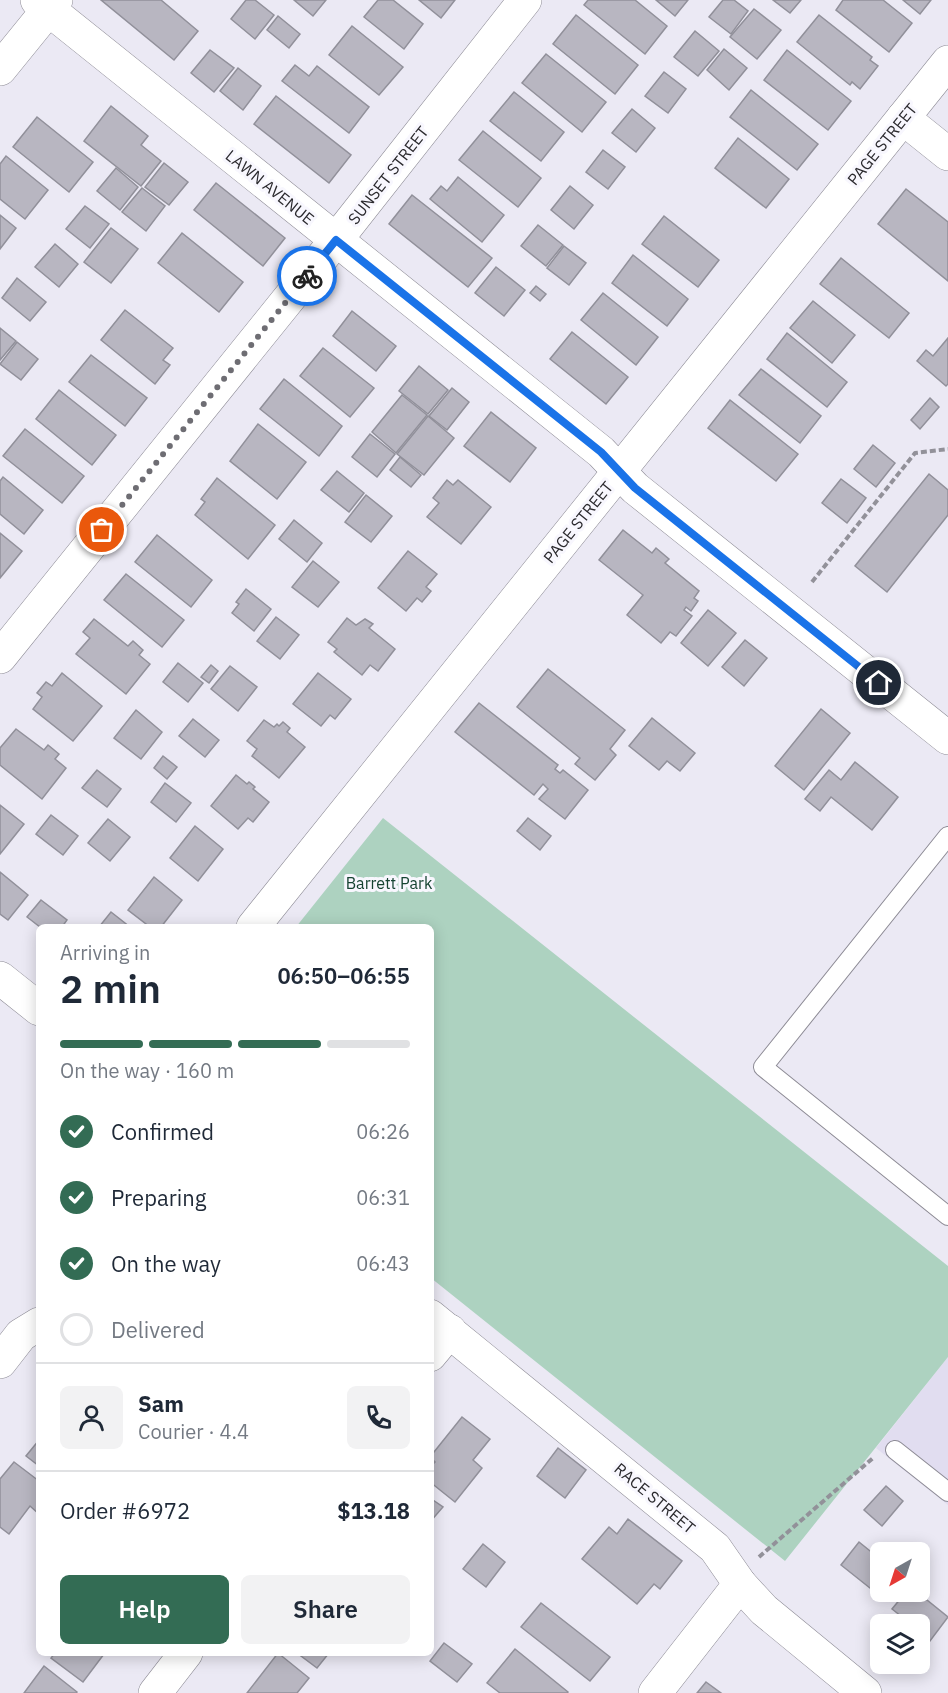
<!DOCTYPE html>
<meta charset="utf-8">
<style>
body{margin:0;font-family:"IBM Plex Sans",sans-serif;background:#f2f2f3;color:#1f2937;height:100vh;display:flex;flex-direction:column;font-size:22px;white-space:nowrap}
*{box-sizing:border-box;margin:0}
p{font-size:20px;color:#747a83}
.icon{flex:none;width:33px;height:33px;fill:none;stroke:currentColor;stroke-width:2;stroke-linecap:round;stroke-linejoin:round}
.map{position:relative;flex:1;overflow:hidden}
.panel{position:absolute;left:36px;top:924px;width:398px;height:732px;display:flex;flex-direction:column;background:#fff;border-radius:9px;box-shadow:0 3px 15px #0003}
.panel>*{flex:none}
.needle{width:39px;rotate:219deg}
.fabs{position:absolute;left:870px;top:1542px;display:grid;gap:12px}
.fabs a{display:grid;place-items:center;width:60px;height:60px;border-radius:9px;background:#fff;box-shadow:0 3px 15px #0003;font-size:30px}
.pin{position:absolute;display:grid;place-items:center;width:51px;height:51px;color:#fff;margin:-26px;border:3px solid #fff;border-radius:50%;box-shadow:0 2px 6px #0007}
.courier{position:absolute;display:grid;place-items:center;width:60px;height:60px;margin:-30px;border:4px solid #1a73e8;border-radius:50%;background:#fff;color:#222;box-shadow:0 2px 8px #0007}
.overview em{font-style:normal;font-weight:600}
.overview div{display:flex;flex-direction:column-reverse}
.overview{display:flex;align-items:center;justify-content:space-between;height:102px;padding:0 24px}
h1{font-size:39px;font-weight:600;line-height:45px}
.bar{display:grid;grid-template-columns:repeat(4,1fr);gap:9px 6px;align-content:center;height:72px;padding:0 24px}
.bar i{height:8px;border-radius:4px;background:#e0e1e3}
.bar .selected{background:#336c54}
.bar p{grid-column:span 4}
.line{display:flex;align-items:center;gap:15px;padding:0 24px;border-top:2px solid #e0e1e3}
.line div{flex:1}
.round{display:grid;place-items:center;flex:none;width:63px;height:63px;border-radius:9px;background:#f2f2f3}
ol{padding:0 24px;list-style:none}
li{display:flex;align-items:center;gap:18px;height:66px}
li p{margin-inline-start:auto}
li .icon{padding:6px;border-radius:50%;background:#336c54;color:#fff;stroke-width:4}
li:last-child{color:#747a83}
li i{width:33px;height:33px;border:3px solid #e0e1e3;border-radius:50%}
.cta{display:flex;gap:12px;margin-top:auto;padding:12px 24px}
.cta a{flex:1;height:69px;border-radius:9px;background:#336c54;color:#fff;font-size:24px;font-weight:600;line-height:69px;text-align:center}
.cta a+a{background:#f2f2f3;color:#1f2937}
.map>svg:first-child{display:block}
.built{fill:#e1ddf0}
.green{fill:#add2c0}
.building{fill:#b8b6c1;stroke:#91909a;stroke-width:1.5}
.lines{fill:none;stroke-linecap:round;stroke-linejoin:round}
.lane-casing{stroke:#8d8b95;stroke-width:20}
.street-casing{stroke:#8d8b95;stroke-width:34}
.path{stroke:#929199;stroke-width:4;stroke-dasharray:6 3;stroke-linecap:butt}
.lane{stroke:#fff;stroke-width:18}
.street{stroke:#fff;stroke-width:33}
.done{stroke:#6e6d73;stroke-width:6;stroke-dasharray:0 10.8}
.route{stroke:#1a73e8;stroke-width:8}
.labels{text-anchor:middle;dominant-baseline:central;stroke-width:6;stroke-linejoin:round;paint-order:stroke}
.street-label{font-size:16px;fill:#2b2a2e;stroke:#f8f7fe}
.park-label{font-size:16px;fill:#154331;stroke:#f8f7fe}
</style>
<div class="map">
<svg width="948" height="1693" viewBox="0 0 948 1693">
<rect width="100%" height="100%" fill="#ebe9f4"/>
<polygon class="built" points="948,1357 948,1505 876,1448"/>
<polygon class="green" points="383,818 948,1266 948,1357 785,1561 431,1278 430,927 296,927"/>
<g class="building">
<polygon points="101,0 161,0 198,31 174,60"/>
<polygon points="246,0 255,0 274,15 255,39 231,19"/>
<polygon points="294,0 326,0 313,16"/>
<polygon points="378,0 393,0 423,24 404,49 364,17"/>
<polygon points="419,0 455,0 441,18"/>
<polygon points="588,0 635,0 667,26 645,54 584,5"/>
<polygon points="656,0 688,0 675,16"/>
<polygon points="723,0 734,0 748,11 731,34 709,17"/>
<polygon points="773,0 801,0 790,13"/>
<polygon points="843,0 883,0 912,23 889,52 836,10"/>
<polygon points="903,0 931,0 920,14"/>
<polygon points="754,9 781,30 757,59 730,37"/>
<polygon points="576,15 638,65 615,94 553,44"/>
<polygon points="819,15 872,57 870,60 878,66 860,89 852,82 850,85 797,42"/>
<polygon points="278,16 300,34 289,48 267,30"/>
<polygon points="352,26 403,67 379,95 329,55"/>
<polygon points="695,31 719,51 698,76 674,57"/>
<polygon points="724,49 747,68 729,90 707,70"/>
<polygon points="210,50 234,68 214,92 191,73"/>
<polygon points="787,50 851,101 828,130 764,80"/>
<polygon points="546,54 606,102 582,132 522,83"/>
<polygon points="295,65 309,76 317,66 369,107 349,133 282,81"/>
<polygon points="238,68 261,86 243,110 220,91"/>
<polygon points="664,72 686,89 668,113 645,96"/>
<polygon points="751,90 818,144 797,170 730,117"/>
<polygon points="514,92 564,132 541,161 490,121"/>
<polygon points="276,96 351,155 329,183 254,124"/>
<polygon points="111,106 148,136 141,145 161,161 141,186 84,141"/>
<polygon points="632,109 655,128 636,152 612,133"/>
<polygon points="37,117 93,162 69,192 13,147"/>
<polygon points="483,131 541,178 518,207 459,160"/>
<polygon points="738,138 789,179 766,208 715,168"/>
<polygon points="603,150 625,167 608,189 586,172"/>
<polygon points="6,156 48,190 25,219 0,199 0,164"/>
<polygon points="164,163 188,182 169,205 145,187"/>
<polygon points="116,168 138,187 120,210 97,191"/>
<polygon points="458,177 504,215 482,242 430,199 441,186 447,191"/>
<polygon points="216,183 285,238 263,266 194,210"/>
<polygon points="570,186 593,205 574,229 551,210"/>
<polygon points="142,188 165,206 146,231 122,212"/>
<polygon points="906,189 948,222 948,281 878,224"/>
<polygon points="412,195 492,258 468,287 389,224"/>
<polygon points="85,206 109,224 90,248 66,229"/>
<polygon points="0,215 16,228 0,249"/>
<polygon points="664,216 719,260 698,287 642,244"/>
<polygon points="538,225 563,245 546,266 521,246"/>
<polygon points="111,228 138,249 111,283 84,262"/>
<polygon points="182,233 243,282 219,312 158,263"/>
<polygon points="55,244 78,264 59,287 35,267"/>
<polygon points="564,246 586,263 569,285 547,268"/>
<polygon points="633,255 688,299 667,326 612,283"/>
<polygon points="841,258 909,313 889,338 820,284"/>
<polygon points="496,267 525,290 504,316 475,293"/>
<polygon points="17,278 46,302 30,321 2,298"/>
<polygon points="536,286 546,294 540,301 530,293"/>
<polygon points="603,293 658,337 636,365 581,320"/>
<polygon points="813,301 855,335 832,363 790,328"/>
<polygon points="125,310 173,348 163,360 170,365 155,384 101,340"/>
<polygon points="352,311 396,346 376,371 333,336"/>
<polygon points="0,328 16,341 0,360"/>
<polygon points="572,332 628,377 606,404 550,359"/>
<polygon points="787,333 847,382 827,407 767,359"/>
<polygon points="948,338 948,384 946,386 917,361 926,350 933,356"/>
<polygon points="17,342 38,359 21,380 0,364"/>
<polygon points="323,348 374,388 350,417 300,376"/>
<polygon points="91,355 147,398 125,426 69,382"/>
<polygon points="419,366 448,390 428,414 399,391"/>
<polygon points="761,369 821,416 800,443 739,395"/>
<polygon points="284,379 342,426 319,456 260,409"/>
<polygon points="452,388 469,402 447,430 429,416"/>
<polygon points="59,390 116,435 92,465 36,419"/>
<polygon points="402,395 427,415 396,453 372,432"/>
<polygon points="930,398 939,407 920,429 911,420"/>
<polygon points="730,400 798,454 776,481 708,428"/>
<polygon points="491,412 536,448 510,482 464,446"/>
<polygon points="428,416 454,438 424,475 397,454"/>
<polygon points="258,424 306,462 277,499 230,461"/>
<polygon points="25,429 84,476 62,503 3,456"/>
<polygon points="370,434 395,454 377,477 352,457"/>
<polygon points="873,445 895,463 876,487 854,469"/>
<polygon points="400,457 421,475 411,487 390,470"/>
<polygon points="337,471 364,493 349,512 321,490"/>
<polygon points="929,474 948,490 948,515 887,592 855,566"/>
<polygon points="3,477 43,510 24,534 0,514 0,481"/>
<polygon points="217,478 275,525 248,559 195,515 205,502 201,499"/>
<polygon points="841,479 866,498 847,523 822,503"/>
<polygon points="447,480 453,485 458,480 491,507 461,544 427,517 439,503 433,498"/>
<polygon points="366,495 392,516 371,542 345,522"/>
<polygon points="294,520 322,543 307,562 279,539"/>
<polygon points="623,530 652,553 656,548 669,559 665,563 699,591 694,598 698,601 691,611 686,607 684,610 692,616 676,636 670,632 661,643 627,615 643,595 599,560"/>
<polygon points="0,533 22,551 0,578"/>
<polygon points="157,535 212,580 191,607 135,562"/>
<polygon points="408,551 437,574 426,587 431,591 422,602 417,598 406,611 378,588"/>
<polygon points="313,561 339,582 318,607 292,587"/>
<polygon points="126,574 184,620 162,647 104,600"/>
<polygon points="246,589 271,609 254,631 232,613 239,604 236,602"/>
<polygon points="708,610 736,633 708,666 681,643"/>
<polygon points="276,617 299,635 280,659 257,641"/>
<polygon points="347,618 356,625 365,619 373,624 369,628 395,649 378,671 370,665 362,675 334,652 337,649 328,642"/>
<polygon points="94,619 128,646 133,641 143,650 139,655 150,664 126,694 76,654 90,638 83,632"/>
<polygon points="745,640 767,658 744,686 722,667"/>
<polygon points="178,663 203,683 188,702 163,682"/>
<polygon points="211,665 218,671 209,683 201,677"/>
<polygon points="230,666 257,687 238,711 211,689"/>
<polygon points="548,669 625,730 610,749 616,755 595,780 575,764 580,758 517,707"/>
<polygon points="62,673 102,706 73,741 33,709 42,697 37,693 46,682 52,686"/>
<polygon points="318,673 351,699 335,719 330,715 321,726 293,704"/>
<polygon points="479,703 558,765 555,769 560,773 563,770 588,790 565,819 539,799 548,789 543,784 534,795 455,732"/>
<polygon points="821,709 850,733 804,790 775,766"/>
<polygon points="136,710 162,732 141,759 114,738"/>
<polygon points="652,718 695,753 680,771 667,761 659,770 629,746"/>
<polygon points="193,719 219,740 205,757 179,736"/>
<polygon points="264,720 274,727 277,724 279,726 283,722 290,728 287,732 305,747 279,778 252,756 257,749 247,741"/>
<polygon points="16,729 44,750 48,745 59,754 55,759 66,768 42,799 0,765 0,748"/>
<polygon points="163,756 177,767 167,779 154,768"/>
<polygon points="855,762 898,797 872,830 831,797 820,811 805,799 829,770 841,780"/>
<polygon points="97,770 121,789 107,807 82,788"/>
<polygon points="236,775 247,784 249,782 255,787 253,789 269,802 253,822 248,818 238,829 211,806"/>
<polygon points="165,783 191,803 176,822 151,802"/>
<polygon points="0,805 24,824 0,854"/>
<polygon points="51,815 78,836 63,855 36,834"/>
<polygon points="528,818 551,836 540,850 517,831"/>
<polygon points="108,819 130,837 110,861 88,843"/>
<polygon points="195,826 223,849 198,881 170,858"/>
<polygon points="0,872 28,895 8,920 0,914"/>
<polygon points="154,877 182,900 161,927 150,927 128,910"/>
<polygon points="41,900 67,920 62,927 40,927 27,917"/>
<polygon points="111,912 130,927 99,927"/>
<polygon points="462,1417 490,1439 473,1460 482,1468 455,1502 430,1482 430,1467 435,1462 430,1457"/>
<polygon points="39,1440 39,1466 26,1456"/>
<polygon points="558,1448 586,1470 565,1498 537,1476"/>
<polygon points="14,1462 39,1481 39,1514 30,1506 9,1534 0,1527 0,1479"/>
<polygon points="886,1486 903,1501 882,1526 864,1510"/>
<polygon points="430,1498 443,1507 430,1522"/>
<polygon points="628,1519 682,1561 660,1589 654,1584 637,1604 582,1559 609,1527 617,1534"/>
<polygon points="859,1542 880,1559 880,1592 883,1592 880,1596 841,1565"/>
<polygon points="483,1544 505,1562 486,1587 463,1569"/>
<polygon points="906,1592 917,1592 948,1617 930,1641 920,1632 920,1624 911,1624 892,1609"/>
<polygon points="541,1603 610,1657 590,1681 521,1627"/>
<polygon points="444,1643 472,1664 457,1682 430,1661"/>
<polygon points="515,1649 568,1692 567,1693 500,1693 487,1683"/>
<polygon points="55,1653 103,1653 104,1654 83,1682 51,1658"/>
<polygon points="278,1653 309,1678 297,1693 247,1693"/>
<polygon points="297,1653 329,1653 317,1668"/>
<polygon points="44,1666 77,1692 76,1693 24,1693"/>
<polygon points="706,1682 721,1693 697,1693"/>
</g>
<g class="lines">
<g class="lane-casing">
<g id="lane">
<polyline points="948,836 763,1067 948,1216"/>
<polyline points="895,1450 948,1492"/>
</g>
</g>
<g class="street-casing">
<g id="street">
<polyline points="37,0 601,452 635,488 948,738"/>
<polyline points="0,69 56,0"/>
<polyline points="903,118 948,154"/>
<polyline points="0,657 336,240 525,0"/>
<polyline points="253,927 948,62"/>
<polyline points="0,978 39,1009"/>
<polyline points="430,1316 715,1548 740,1584 764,1610 865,1693"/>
<polyline points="430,1355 450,1331"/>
<polyline points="0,1362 21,1335 39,1324"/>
<polyline points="155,1693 186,1653"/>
<polyline points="655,1693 740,1584"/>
</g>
</g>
<g class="path">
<polyline points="812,582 915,453 948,449"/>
<polyline points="759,1557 873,1458"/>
</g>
<use href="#lane" class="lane"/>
<use href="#street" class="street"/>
</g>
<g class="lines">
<polyline class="done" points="102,530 307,276"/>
<polyline class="route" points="307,276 336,240 601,452 635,488 879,683"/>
</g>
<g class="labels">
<g class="street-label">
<text transform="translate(882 144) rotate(-51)">PAGE STREET</text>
<text transform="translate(388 175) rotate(-52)">SUNSET STREET</text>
<text transform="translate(270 187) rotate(39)">LAWN AVENUE</text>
<text transform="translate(578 522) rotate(-51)">PAGE STREET</text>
<text transform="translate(655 1498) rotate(40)">RACE STREET</text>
</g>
<g class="park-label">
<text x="389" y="883">Barrett Park</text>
</g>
</g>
</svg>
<div class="fabs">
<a><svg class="needle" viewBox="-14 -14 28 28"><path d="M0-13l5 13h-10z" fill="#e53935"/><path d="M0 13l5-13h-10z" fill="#747a83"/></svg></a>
<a><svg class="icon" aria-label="layers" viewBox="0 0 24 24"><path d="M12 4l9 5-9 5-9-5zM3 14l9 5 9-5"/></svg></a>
</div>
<div class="pin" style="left:102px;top:530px;background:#ea580c"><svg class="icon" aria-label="bag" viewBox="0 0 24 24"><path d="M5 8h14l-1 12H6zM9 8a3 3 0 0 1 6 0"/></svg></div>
<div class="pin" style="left:879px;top:683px;background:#1f2937"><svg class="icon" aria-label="home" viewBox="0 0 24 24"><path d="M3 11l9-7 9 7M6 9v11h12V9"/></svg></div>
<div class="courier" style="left:307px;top:276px"><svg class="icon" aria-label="bike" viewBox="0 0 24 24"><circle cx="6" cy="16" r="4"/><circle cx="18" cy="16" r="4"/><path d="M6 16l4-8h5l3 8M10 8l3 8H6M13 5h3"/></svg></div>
<section class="panel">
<div class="overview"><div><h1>2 min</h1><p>Arriving in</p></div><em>06:50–06:55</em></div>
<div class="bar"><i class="selected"></i><i class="selected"></i><i class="selected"></i><i></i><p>On the way · 160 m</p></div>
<ol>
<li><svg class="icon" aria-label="check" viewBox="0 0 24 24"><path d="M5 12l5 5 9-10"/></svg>Confirmed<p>06:26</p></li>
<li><svg class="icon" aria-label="check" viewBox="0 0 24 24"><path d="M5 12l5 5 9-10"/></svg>Preparing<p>06:31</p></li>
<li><svg class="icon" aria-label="check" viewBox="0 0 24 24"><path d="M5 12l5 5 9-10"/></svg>On the way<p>06:43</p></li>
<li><i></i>Delivered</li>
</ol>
<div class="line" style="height:108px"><a class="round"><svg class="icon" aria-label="person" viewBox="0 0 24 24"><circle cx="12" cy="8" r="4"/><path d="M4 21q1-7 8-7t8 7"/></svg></a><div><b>Sam</b><p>Courier · 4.4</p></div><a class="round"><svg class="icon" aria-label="phone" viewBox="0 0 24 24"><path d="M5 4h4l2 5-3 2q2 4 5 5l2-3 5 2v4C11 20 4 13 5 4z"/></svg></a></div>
<div class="line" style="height:78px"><div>Order #6972</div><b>$13.18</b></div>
<div class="cta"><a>Help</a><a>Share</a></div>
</section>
</div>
